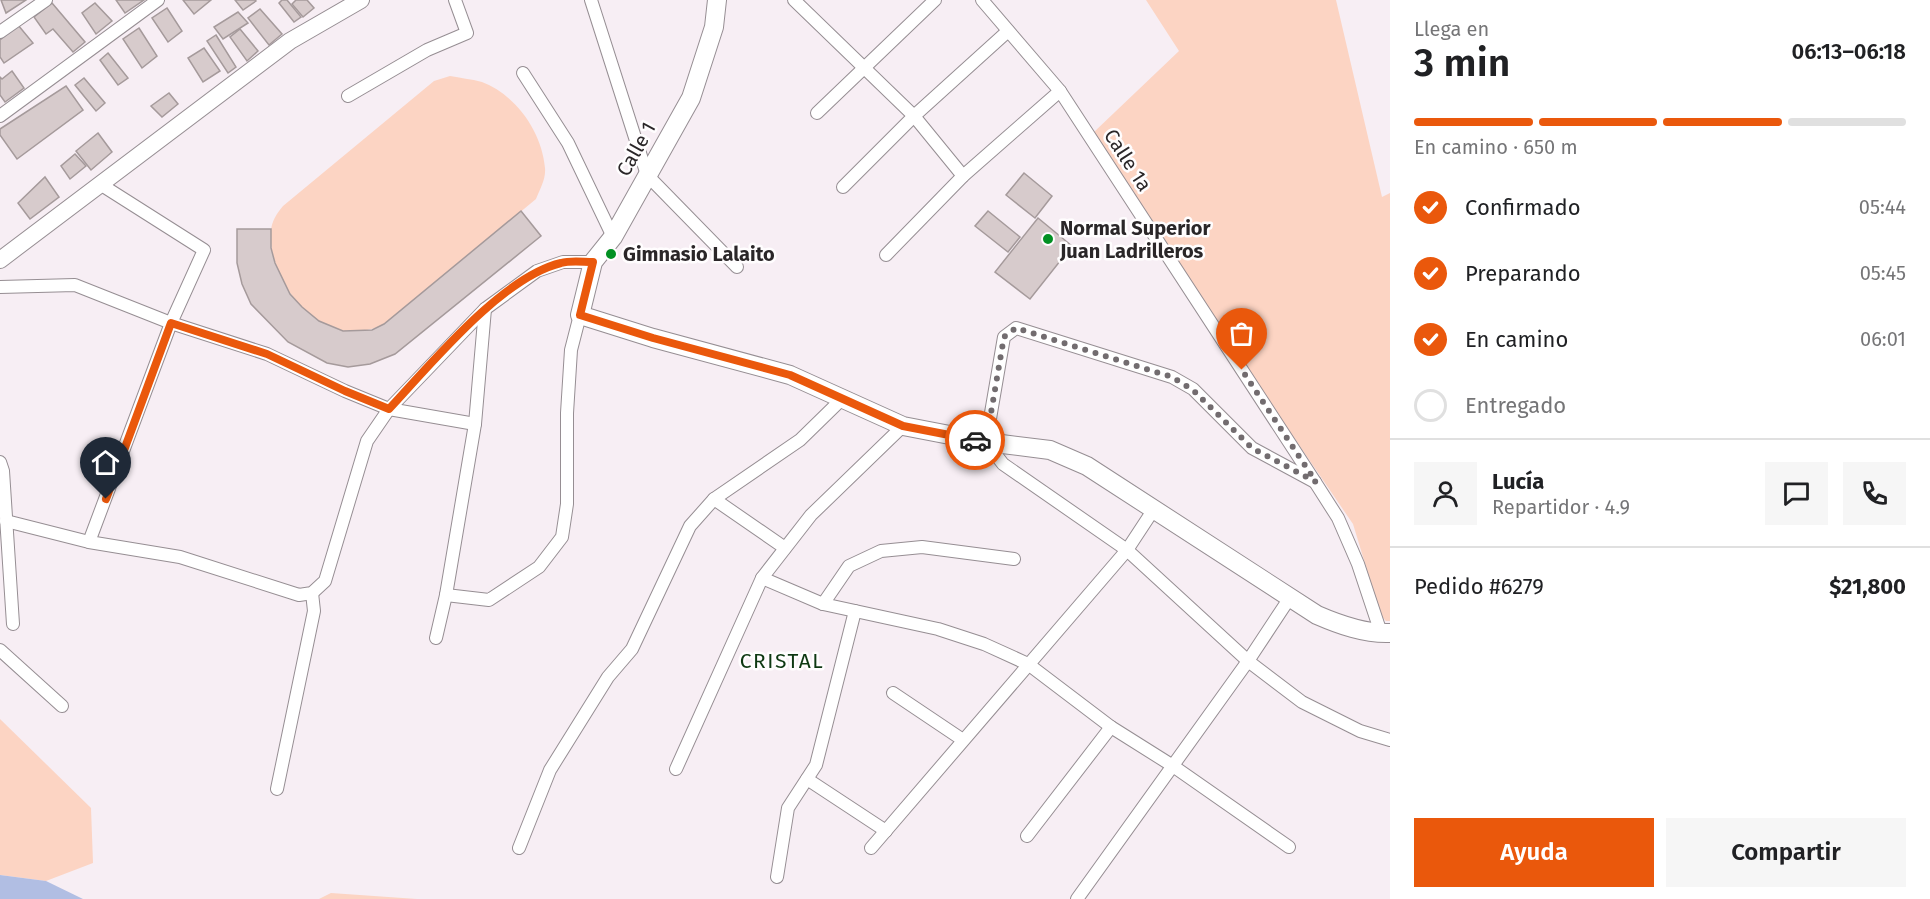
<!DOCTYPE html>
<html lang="es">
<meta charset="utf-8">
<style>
body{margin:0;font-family:"Fira Sans",sans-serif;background:#f6f6f6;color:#202124;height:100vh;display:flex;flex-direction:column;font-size:22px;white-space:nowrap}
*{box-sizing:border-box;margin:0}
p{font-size:20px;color:#757577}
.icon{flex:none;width:33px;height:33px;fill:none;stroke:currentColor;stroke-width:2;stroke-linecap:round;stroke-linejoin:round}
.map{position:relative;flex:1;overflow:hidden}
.details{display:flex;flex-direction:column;background:#fff;width:540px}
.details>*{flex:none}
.pin{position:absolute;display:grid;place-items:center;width:51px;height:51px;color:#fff;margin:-62px -26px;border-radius:50% 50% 50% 0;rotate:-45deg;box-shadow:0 0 6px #0007}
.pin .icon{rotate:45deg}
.courier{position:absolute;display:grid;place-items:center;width:60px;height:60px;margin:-30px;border:4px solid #ea580c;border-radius:50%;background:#fff;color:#222;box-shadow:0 2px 8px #0007}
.headline em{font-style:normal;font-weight:600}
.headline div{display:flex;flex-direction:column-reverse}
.headline{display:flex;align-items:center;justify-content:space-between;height:102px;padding:0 24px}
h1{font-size:39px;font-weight:600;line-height:45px}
.bar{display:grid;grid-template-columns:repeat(4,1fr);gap:9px 6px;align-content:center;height:72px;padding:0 24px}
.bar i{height:8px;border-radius:4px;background:#e0e0e0}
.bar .on{background:#ea580c}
.bar p{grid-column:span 4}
.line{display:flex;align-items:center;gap:15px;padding:0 24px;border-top:2px solid #e0e0e0}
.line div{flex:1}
.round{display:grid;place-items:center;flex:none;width:63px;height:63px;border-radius:0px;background:#f6f6f6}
ol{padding:0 24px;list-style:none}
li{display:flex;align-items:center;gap:18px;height:66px}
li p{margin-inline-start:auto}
li .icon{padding:6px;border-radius:50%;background:#ea580c;color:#fff;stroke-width:4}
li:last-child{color:#757577}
li i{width:33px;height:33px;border:3px solid #e0e0e0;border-radius:50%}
.button{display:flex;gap:12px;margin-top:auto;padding:12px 24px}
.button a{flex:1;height:69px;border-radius:0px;background:#ea580c;color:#fff;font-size:24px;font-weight:600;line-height:69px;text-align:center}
.button a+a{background:#f6f6f6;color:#202124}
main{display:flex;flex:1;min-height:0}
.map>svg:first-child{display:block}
.green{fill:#fcd4c3}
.water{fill:#b1bee3}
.building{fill:#d7cbcc;stroke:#a59a9b;stroke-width:1.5}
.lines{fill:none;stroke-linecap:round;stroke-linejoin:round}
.minor-casing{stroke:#968e93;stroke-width:14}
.tertiary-casing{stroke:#968e93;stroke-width:18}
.secondary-casing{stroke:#968e93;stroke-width:20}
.minor{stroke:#fff;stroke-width:12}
.tertiary{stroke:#fff;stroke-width:16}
.secondary{stroke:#fff;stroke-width:18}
.done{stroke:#726c6f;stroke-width:6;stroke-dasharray:0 10.8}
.route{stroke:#ea580c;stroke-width:8}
.poi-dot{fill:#029023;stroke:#fffdfe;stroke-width:2}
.labels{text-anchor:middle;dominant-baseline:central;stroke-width:5;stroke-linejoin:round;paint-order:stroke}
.street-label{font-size:20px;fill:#2a2628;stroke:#fffdfe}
.poi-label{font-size:20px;font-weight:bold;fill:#2a2628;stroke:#fffdfe;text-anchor:start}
.neighbourhood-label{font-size:21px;letter-spacing:1.5px;fill:#0e3812;stroke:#fffdfe}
</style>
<main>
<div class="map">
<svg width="1390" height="899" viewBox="0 0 1390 899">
<rect width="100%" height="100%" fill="#f7eef4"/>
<g class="green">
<polygon points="1146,0 1336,0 1382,197 1390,193 1390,621 1386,621 1381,616 1353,524 1189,284 1094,132 1179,51"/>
<path d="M 450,76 C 460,78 471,79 482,82 C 516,95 542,132 545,168 C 546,179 540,189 536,199 L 385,324 C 372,330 358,333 344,331 C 303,326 267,270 271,230 C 272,221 277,213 283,206 L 434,81 Z"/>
<polygon points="0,719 91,808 93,863 46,881 0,875"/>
<polygon points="331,893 417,899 319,899"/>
</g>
<polygon class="water" points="0,875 46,881 83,899 0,899"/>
<g class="building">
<polygon points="1,0 26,0 6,13"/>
<polygon points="116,0 144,0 125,13"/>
<polygon points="183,0 211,0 194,14"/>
<polygon points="235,0 255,0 256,1 243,10"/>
<polygon points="282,0 287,0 301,17 294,22 279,3"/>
<polygon points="296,0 307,0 314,8 303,17 292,4"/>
<polygon points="52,3 85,42 73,52 53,29 46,34 34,17"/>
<polygon points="95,3 112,21 96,34 82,13"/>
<polygon points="167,8 182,31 168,42 152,18"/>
<polygon points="260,9 282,34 269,45 248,18"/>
<polygon points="238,12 248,23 223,39 214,27"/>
<polygon points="18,25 33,43 4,63 0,57 0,40"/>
<polygon points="139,28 157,56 142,68 123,39"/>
<polygon points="240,29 258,51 247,61 230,37"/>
<polygon points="216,35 236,67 228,73 207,41"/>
<polygon points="204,48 220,71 203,82 188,58"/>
<polygon points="108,53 128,78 118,85 100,60"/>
<polygon points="12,71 24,88 5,102 0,95 0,77 2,79"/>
<polygon points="84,78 105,103 96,111 75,85"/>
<polygon points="66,86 83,110 17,159 0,135 0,129"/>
<polygon points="169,93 178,104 162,117 151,106"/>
<polygon points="98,133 112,152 91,170 76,151"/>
<polygon points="75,154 86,166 70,179 61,166"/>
<polygon points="1024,173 1052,196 1035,218 1006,195"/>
<polygon points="45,177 59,197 30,219 18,203"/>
<polygon points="521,211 541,236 395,354 370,364 348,367 327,363 288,342 251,304 242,284 237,263 237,229 271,229 271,248 275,263 290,294 302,307 319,321 343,331 372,330 384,324"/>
<polygon points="988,211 1020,237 1008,252 975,226"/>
<polygon points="1038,218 1072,246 1030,299 995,272"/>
</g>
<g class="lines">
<g class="minor-casing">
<g id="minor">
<polyline points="591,0 647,175 737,267"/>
<polyline points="794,0 914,116 963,176"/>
<polyline points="982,0 1060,91 1315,482 1338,518 1358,564 1381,633"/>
<polyline points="0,32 46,0"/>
<polyline points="523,73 568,143 613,237"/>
<polyline points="348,96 427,50 467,33 455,0"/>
<polyline points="817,113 935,0"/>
<polyline points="0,116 158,0"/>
<polyline points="843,187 914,116 1008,31"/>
<polyline points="886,255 963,176 1060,91"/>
<polyline points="0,287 75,285 171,323 267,354 345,391 389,409 475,424"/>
<polyline points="0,462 3,471 13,624"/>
<polyline points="1315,482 1252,448 1193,389 1172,377 1016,328 1004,337 986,442 1003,464 1127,550 1248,661 1302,702 1360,731 1390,740"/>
<polyline points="714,499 785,548"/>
<polyline points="6,521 89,542 180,557 299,595 312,593 325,581 367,441 389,409 485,309 537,271 563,262 593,262"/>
<polyline points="89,542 171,323 204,250 100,184"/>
<polyline points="762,578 823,604 938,629 984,644 1028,664 1111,727 1173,766 1289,847"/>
<polyline points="446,595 489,600 539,567 562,537 567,504 567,413 571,350 580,315"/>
<polyline points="823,604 849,566 881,551 922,547 1014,559"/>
<polyline points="436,638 446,595 475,424 485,309"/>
<polyline points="0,650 62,706"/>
<polyline points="893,693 963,740"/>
<polyline points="676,769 762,578 811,515 903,426"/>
<polyline points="807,779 886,831"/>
<polyline points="277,789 314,611 312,593"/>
<polyline points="1027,836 1111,727"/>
<polyline points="519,848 550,770 608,677 632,649 690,526 714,499 800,440 843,398"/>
<polyline points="871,848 1127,550 1154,509"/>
<polyline points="777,877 788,808 816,765 855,611"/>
<polyline points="1077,899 1248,661 1289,599"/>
</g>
</g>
<g class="tertiary-casing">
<polyline id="tertiary" points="0,260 290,41 361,0"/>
</g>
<g class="secondary-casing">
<path id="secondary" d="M 717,0 L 714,27 L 691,98 L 613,237 L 593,262 L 580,315 L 653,338 L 790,375 L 903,426 L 986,442 L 1050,450 L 1087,466 L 1317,615 C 1340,625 1365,634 1390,633"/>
</g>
<use href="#minor" class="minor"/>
<use href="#tertiary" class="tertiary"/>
<use href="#secondary" class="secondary"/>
</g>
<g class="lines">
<polyline class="done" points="975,440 986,442 1004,337 1016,328 1172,377 1193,390 1252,448 1316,482 1242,370"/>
<path class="route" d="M 106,499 L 171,323 L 267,354 L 345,391 L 389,409 C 431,364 502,277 561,263 C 571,260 583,262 593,262 L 580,315 L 653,338 L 790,375 L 903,426 L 975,440"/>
</g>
<g class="poi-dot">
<circle cx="1048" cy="239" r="6"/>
<circle cx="611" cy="254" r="6"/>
</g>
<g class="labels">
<g class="street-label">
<text transform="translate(636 149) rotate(-61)">Calle 1</text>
<text transform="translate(1128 160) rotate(57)">Calle 1a</text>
</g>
<g class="poi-label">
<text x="1060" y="228">Normal Superior<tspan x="1060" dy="23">Juan Ladrilleros</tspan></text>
<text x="623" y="254">Gimnasio Lalaito</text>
</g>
<g class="neighbourhood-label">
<text x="782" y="661">CRISTAL</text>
</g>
</g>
</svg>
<div class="pin" style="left:1242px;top:370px;background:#ea580c"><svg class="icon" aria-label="bag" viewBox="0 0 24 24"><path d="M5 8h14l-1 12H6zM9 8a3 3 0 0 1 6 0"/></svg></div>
<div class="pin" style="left:106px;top:499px;background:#1f2937"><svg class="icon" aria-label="home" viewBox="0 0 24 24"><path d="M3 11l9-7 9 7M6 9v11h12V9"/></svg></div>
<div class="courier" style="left:975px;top:440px"><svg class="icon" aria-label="car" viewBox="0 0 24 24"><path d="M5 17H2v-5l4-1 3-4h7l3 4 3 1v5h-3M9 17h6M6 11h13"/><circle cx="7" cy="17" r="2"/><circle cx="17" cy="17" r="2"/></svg></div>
</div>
<section class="details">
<div class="headline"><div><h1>3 min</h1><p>Llega en</p></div><em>06:13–06:18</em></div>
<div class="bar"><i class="on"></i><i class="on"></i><i class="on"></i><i></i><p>En camino · 650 m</p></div>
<ol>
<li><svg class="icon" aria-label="check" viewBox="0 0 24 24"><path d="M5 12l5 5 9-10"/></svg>Confirmado<p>05:44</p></li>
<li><svg class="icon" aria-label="check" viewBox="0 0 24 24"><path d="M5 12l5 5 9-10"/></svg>Preparando<p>05:45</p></li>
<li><svg class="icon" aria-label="check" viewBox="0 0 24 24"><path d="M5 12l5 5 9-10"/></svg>En camino<p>06:01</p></li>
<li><i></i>Entregado</li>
</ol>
<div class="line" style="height:108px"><a class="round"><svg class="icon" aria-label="person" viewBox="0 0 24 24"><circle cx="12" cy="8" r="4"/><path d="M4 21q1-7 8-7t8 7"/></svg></a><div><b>Lucía</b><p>Repartidor · 4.9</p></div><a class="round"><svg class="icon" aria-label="chat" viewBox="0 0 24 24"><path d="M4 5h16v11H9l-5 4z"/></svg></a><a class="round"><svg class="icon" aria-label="phone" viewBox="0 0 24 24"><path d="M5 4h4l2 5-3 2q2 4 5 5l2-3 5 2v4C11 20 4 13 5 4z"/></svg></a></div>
<div class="line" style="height:78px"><div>Pedido #6279</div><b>$21,800</b></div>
<div class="button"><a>Ayuda</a><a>Compartir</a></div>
</section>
</main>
